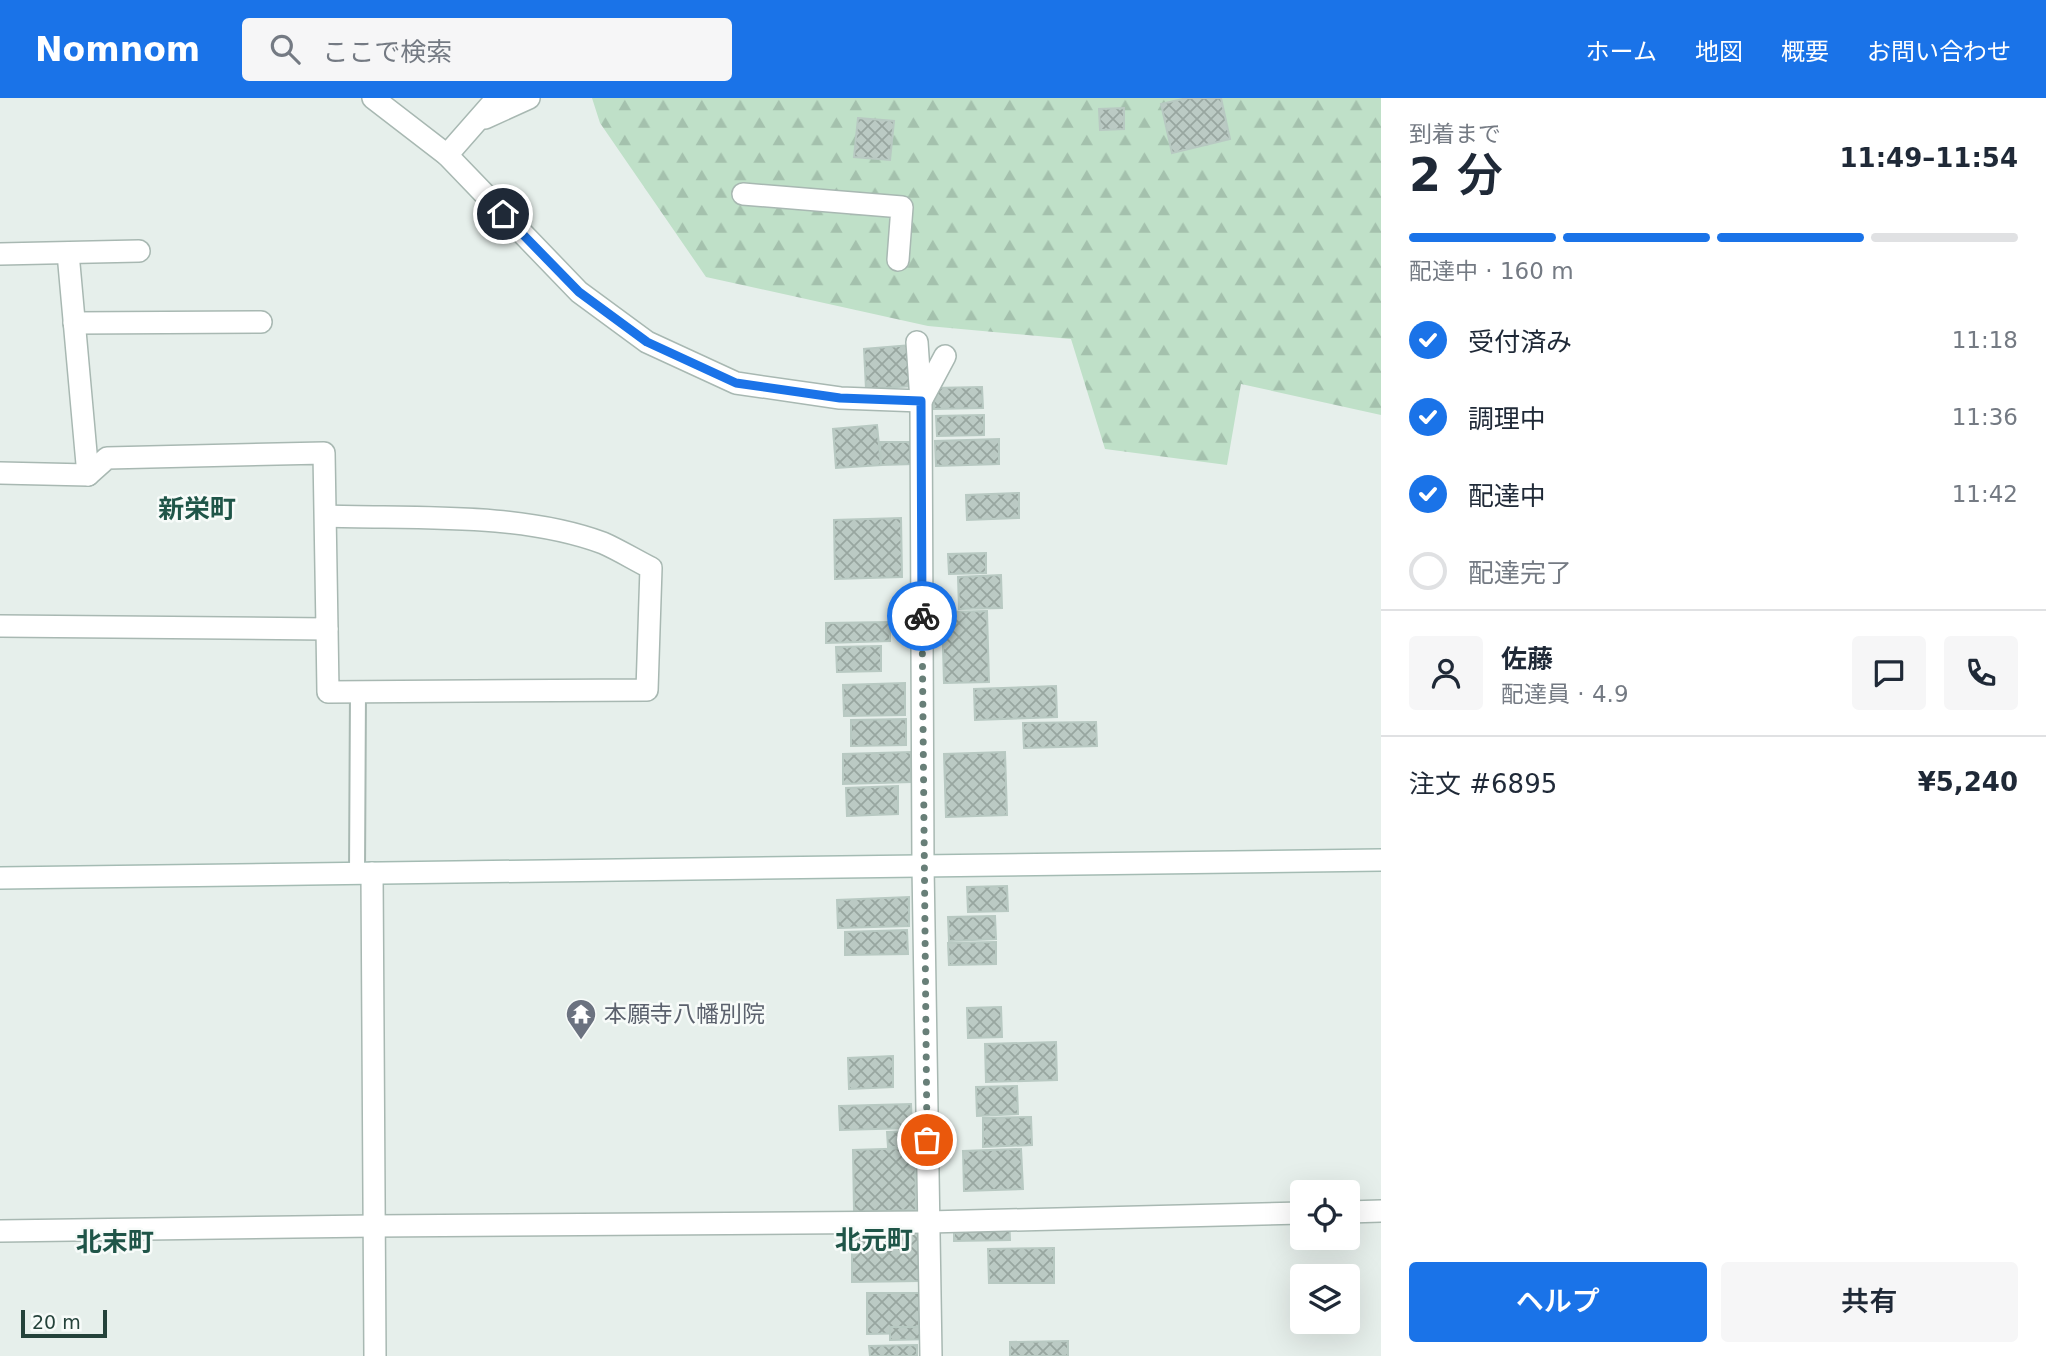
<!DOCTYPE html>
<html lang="ja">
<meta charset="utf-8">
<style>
body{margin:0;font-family:"DejaVu Sans","Noto Sans JP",sans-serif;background:#f6f6f7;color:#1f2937;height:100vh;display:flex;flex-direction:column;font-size:26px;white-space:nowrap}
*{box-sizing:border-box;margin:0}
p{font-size:23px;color:#747a83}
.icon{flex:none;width:38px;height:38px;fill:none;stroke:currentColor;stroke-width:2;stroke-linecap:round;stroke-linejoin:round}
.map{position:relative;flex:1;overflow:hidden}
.drawer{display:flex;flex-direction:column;background:#fff;width:665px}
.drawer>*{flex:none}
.buttons{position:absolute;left:1290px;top:1082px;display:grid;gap:14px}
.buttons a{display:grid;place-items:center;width:70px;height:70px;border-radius:7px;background:#fff;box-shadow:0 7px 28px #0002;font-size:35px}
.scale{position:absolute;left:21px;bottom:18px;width:86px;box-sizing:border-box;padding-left:7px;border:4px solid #24423a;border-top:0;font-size:19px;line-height:24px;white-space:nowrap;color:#24423a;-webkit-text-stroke:5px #f7fbf9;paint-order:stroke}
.pin{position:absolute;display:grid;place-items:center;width:60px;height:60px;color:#fff;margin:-30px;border:4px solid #fff;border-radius:50%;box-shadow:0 2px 7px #0007}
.courier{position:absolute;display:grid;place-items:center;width:70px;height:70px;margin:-35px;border:5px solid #1a73e8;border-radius:50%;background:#fff;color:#222;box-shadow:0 2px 9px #0007}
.headline em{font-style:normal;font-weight:600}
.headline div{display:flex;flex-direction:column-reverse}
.headline{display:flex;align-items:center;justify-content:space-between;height:119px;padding:0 28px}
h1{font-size:46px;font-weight:600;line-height:52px}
.bar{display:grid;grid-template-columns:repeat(4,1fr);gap:10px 7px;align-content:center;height:84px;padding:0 28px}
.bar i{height:9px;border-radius:5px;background:#e0e1e3}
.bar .active{background:#1a73e8}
.bar p{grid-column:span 4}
.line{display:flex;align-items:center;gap:18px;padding:0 28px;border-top:2px solid #e0e1e3}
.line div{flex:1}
.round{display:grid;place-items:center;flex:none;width:74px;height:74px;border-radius:7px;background:#f6f6f7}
ol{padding:0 28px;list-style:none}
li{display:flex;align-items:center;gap:21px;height:77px}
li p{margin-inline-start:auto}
li .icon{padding:7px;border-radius:50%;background:#1a73e8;color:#fff;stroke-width:4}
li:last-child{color:#747a83}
li i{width:38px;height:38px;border:4px solid #e0e1e3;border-radius:50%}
.action{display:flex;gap:14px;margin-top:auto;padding:14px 28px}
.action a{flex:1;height:80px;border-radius:7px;background:#1a73e8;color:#fff;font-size:28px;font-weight:600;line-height:80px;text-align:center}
.action a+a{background:#f6f6f7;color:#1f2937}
header{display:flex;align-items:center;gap:42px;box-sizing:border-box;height:98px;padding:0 35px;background:#1a73e8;color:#fff}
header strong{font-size:33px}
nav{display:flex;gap:38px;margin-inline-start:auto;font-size:24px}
.search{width:490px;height:63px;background:#f6f6f7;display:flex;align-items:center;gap:18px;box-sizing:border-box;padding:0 24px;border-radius:7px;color:#747a83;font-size:26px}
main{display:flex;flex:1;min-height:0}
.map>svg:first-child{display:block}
.forest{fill:url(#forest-firs)}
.building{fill:url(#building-cross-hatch);stroke:#b8c9c2;stroke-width:2}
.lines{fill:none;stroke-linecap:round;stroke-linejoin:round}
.lane-casing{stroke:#a8b8b2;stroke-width:18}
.street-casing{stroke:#a8b8b2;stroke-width:24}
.secondary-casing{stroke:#a4bbb3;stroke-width:24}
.lane{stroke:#fff;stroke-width:14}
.street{stroke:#fff;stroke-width:21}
.secondary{stroke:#fff;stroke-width:21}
.done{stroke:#687f78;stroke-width:7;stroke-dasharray:0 12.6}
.route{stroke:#1a73e8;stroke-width:9}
.labels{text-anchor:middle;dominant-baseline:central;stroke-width:5;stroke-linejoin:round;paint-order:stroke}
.worship-label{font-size:23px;fill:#5b616d;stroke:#f7fbf9;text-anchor:start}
.quarter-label{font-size:26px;font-weight:bold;fill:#1f5548;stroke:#f7fbf9}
</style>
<header>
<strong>Nomnom</strong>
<div class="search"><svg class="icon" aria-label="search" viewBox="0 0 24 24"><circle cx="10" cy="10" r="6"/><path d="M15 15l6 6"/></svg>ここで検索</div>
<nav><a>ホーム</a><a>地図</a><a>概要</a><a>お問い合わせ</a></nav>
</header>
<main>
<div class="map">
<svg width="1381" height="1258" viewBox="0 0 1381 1258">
<defs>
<pattern id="forest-firs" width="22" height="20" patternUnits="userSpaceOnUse" patternTransform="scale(1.75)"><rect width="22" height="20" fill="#bfe0c8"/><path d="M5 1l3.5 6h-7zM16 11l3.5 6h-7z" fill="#a4c1ad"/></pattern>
<pattern id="building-cross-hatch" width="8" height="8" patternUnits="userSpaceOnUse" patternTransform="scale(1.75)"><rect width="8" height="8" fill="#bbcac4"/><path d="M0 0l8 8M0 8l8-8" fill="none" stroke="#98a6a0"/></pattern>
</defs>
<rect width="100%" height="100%" fill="#e6efeb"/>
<polygon class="forest" points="592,0 1381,0 1381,317 1241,286 1227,367 1105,351 1071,241 928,228 706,179 600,25"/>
<g class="building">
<polygon points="1187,0 1221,0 1230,41 1172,55 1161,6"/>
<polygon points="1124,10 1124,31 1100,32 1099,11"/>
<polygon points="858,20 894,23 890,62 854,59"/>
<polygon points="911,247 913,288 866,291 864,251"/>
<polygon points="982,289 983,310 934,311 933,290"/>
<polygon points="984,317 984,337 937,338 936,318"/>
<polygon points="877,327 881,367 836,370 833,331"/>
<polygon points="999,341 999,366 936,368 935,343"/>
<polygon points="880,344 913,344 913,366 881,367"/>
<polygon points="1019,395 1019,420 967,422 966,397"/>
<polygon points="901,420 902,479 835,481 834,422"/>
<polygon points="986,455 986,475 949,476 948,456"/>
<polygon points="1001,477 1002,510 959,511 958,479"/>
<polygon points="987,513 989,584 944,585 942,514"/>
<polygon points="890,524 890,543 826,545 826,525"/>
<polygon points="881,548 881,573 837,574 836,549"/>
<polygon points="905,585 905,617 844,618 843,587"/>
<polygon points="1056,588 1057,619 975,622 974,591"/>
<polygon points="906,621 906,647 851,648 851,622"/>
<polygon points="1096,624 1097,648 1024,650 1023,625"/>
<polygon points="911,654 911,684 843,686 843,656"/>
<polygon points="1005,654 1007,717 946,719 944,656"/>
<polygon points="898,688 898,716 847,718 846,690"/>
<polygon points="1007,788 1008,813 968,814 967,789"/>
<polygon points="909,799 909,828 838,830 837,802"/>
<polygon points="995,818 996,841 949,843 948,819"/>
<polygon points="907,832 908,856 845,857 845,834"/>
<polygon points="996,844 996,866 949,867 948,845"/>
<polygon points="1001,909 1002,939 968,940 967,910"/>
<polygon points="1056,944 1057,982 986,984 985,946"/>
<polygon points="893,958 893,989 849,991 848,960"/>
<polygon points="1017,988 1018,1016 977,1018 976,989"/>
<polygon points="911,1006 912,1030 840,1032 839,1008"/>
<polygon points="1031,1019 1032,1047 983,1049 983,1020"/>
<polygon points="913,1033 913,1049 888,1049 887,1034"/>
<polygon points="915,1050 916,1112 854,1114 853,1052"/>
<polygon points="1021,1051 1023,1091 964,1093 963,1053"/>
<polygon points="1009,1118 1010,1142 954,1143 954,1119"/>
<polygon points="919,1128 919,1183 852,1184 852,1129"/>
<polygon points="1054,1150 1054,1185 989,1185 988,1151"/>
<polygon points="867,1195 919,1195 919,1235 867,1236"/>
<polygon points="890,1229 933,1229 933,1241 890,1242"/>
<polygon points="1068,1243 1068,1258 1010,1258 1010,1244"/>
<polygon points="917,1247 917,1258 870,1258 869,1248"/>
</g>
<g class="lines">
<g class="lane-casing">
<polyline id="lane" points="357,775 358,593"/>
</g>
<g class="street-casing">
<g id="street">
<polyline points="373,0 447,57 579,194 647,244 736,285 840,300 921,303"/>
<polyline points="485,20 529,0"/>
<polyline points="447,57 497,0"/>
<polyline points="743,96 902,109 898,162"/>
<polyline points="68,155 88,377"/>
<polyline points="0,156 139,153"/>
<polyline points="74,225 261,224"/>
<polyline points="917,244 921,303 923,768 931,1258"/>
<polyline points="921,303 945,258"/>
<polyline points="0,375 88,377 107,360 324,355 327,531 0,528"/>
<path d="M 326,418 C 414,421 519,414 603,445 C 619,452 635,462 651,470 L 647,592 L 328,594 L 327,531"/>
<polyline points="372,775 375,1258"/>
<polyline points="1348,1114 1381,1113"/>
<polyline points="0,1133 374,1128 928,1124 1302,1115"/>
</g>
</g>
<g class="secondary-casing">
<polyline id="secondary" points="0,780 1381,762"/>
</g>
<use href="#lane" class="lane"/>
<use href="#street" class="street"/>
<use href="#secondary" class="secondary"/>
</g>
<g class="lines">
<polyline class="done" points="922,518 927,1042"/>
<polyline class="route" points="503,116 579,194 647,244 736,285 840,300 921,303 922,518"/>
</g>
<defs>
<g id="temple-pin" transform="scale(1.575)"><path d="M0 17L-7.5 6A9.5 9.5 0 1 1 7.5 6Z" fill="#6b7280" stroke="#f7fbf9"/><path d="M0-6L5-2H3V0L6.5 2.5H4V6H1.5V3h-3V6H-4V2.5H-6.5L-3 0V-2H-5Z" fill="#fff"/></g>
</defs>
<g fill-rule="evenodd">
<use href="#temple-pin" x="581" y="916"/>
</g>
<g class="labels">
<g class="worship-label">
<text x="604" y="916">本願寺八幡別院</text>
</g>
<g class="quarter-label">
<text x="197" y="411">新栄町</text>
<text x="874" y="1142">北元町</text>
<text x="115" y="1144">北末町</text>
</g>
</g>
</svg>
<div class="buttons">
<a><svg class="icon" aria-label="locate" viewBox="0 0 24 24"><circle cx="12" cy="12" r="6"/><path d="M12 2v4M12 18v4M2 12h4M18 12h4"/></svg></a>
<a><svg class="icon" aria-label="layers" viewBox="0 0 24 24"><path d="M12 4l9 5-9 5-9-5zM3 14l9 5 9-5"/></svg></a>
</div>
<div class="scale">20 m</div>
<div class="pin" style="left:927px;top:1042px;background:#ea580c"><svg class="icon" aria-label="bag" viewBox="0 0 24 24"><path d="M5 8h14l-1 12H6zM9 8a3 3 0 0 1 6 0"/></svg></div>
<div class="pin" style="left:503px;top:116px;background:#1f2937"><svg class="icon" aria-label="home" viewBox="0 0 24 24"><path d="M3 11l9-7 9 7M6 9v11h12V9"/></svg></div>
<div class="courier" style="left:922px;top:518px"><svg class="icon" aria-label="bike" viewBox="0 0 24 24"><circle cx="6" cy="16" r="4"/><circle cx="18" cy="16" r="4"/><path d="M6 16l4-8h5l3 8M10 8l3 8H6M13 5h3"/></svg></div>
</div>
<section class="drawer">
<div class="headline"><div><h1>2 分</h1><p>到着まで</p></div><em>11:49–11:54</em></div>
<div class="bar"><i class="active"></i><i class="active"></i><i class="active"></i><i></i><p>配達中 · 160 m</p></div>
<ol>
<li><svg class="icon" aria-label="check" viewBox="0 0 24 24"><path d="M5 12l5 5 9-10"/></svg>受付済み<p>11:18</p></li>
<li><svg class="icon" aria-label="check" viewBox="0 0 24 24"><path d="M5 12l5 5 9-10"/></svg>調理中<p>11:36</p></li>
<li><svg class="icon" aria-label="check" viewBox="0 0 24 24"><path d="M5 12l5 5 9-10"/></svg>配達中<p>11:42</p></li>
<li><i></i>配達完了</li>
</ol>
<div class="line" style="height:126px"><a class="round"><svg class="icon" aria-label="person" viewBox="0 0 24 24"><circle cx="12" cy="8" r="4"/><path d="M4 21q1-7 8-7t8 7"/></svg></a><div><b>佐藤</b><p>配達員 · 4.9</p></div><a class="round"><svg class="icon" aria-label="chat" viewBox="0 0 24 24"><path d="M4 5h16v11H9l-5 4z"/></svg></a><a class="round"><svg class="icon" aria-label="phone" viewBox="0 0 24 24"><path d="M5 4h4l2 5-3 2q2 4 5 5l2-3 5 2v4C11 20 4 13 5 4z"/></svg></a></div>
<div class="line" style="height:91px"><div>注文 #6895</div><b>¥5,240</b></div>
<div class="action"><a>ヘルプ</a><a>共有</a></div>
</section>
</main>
